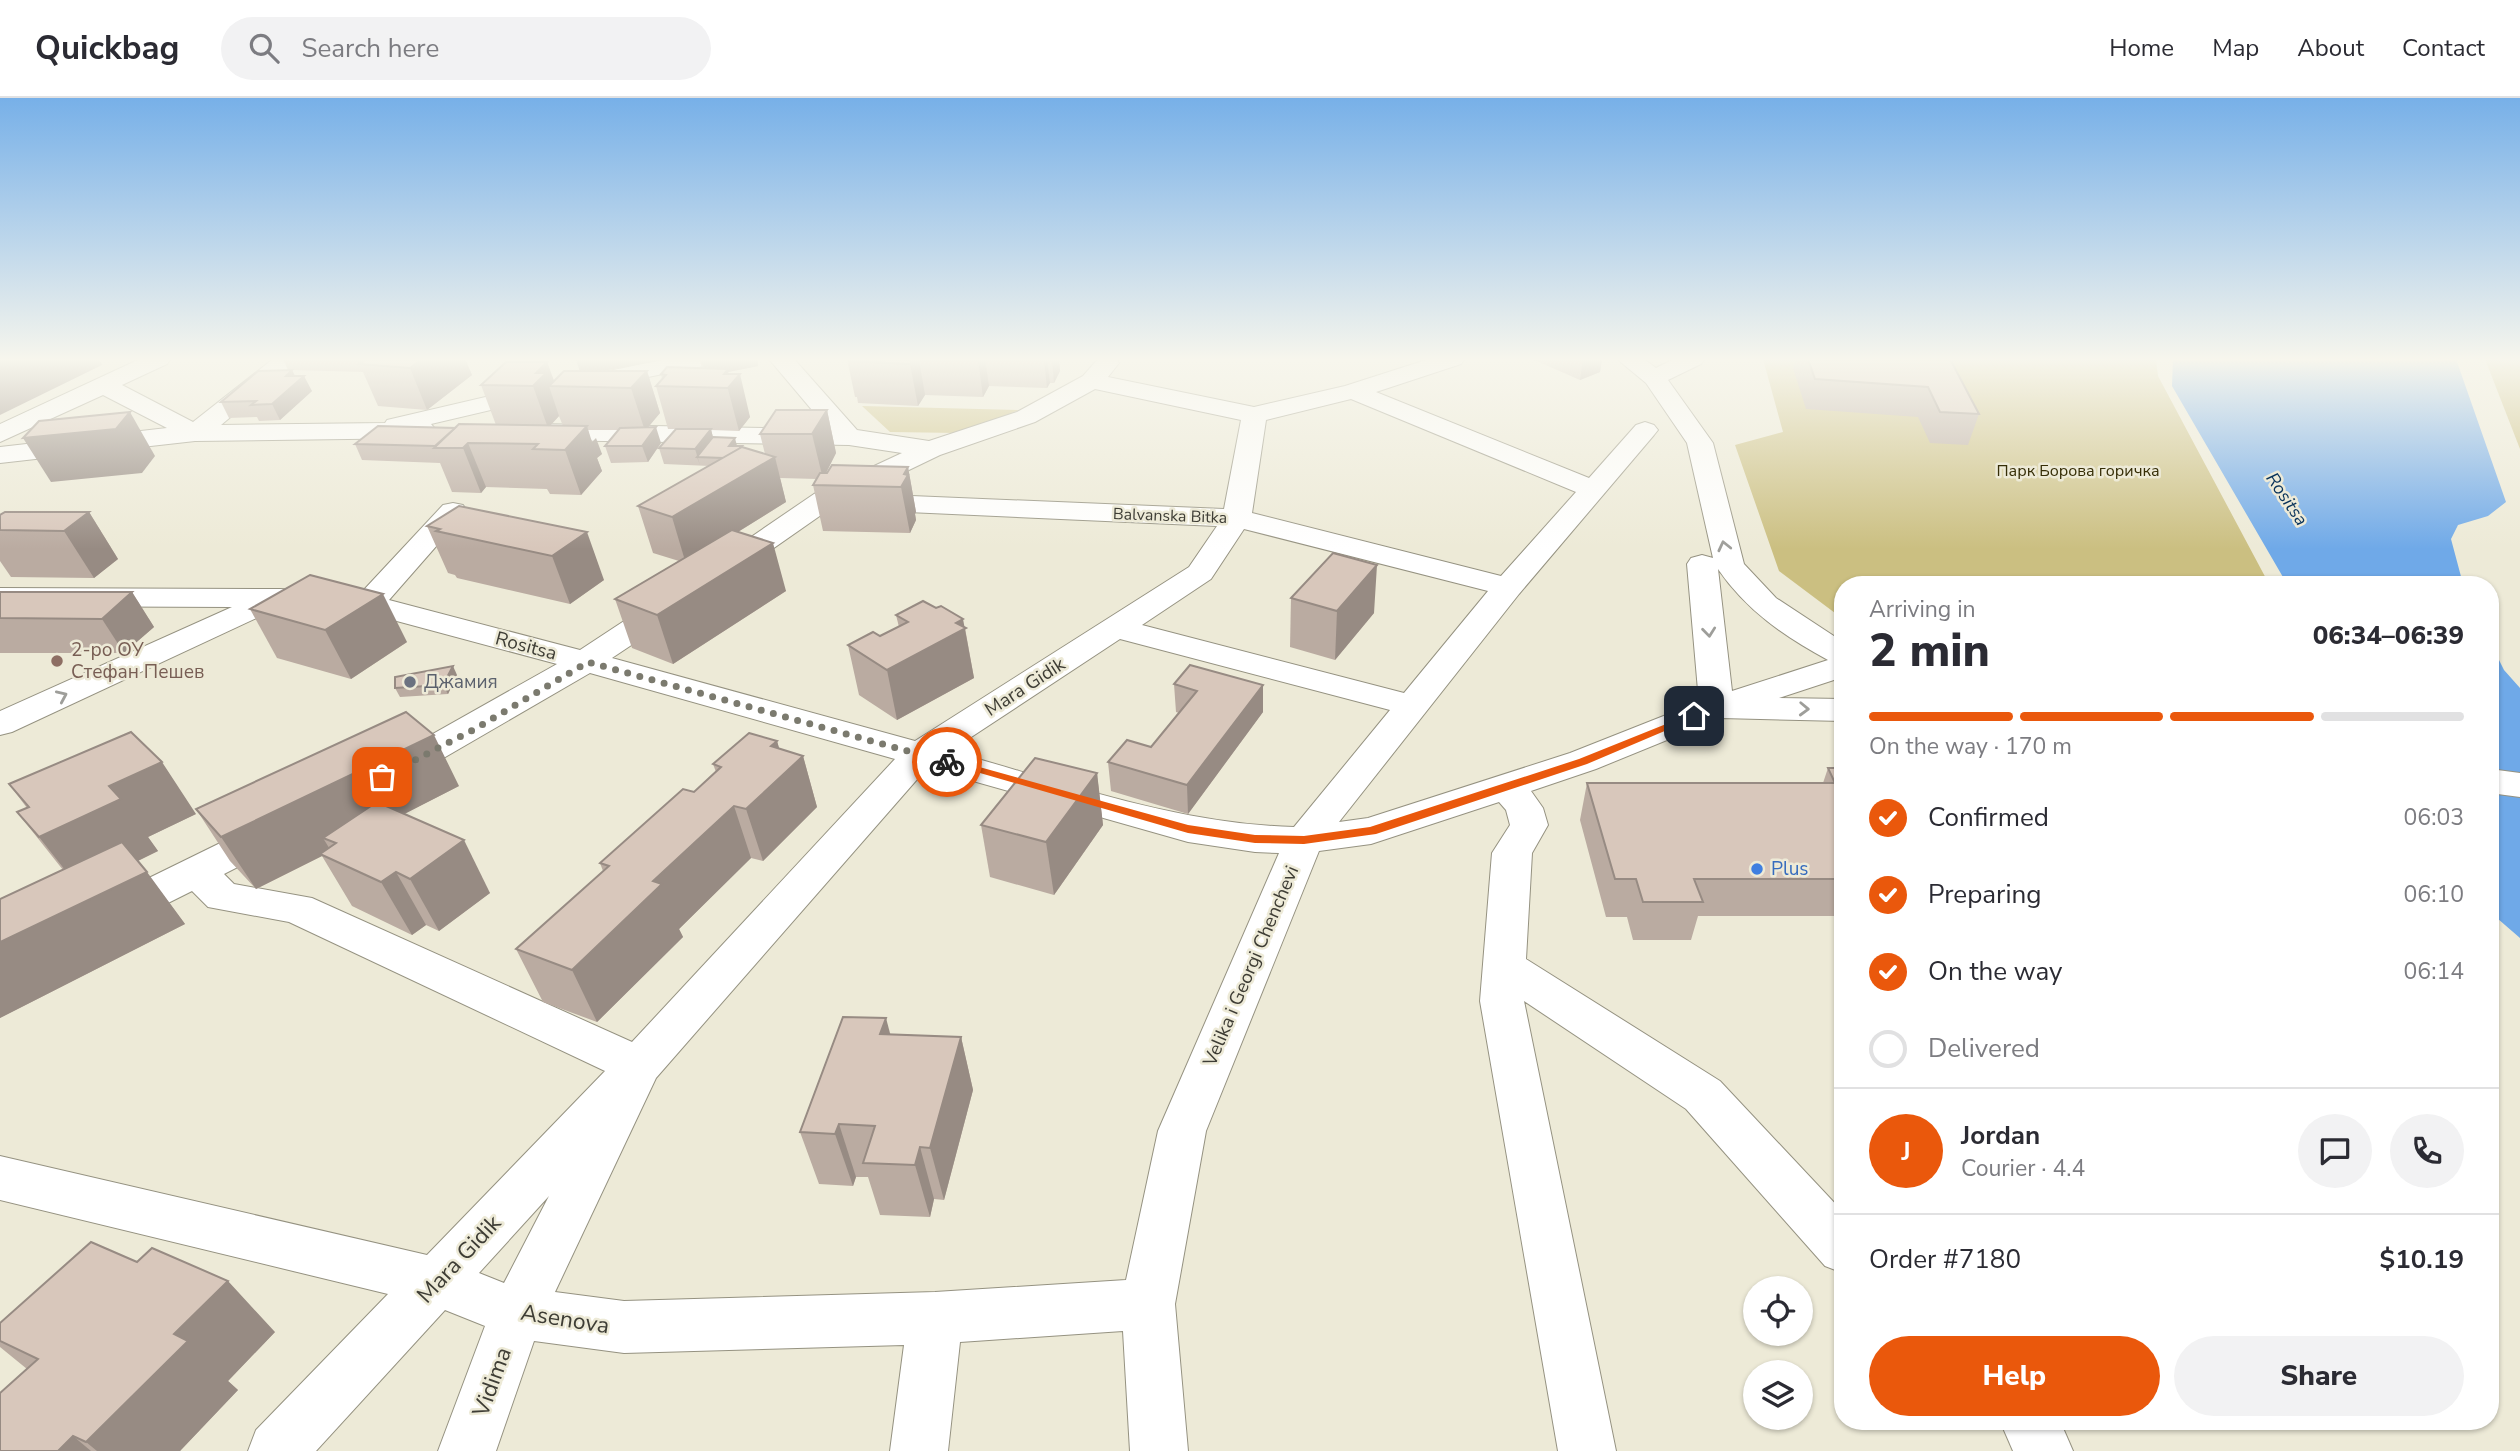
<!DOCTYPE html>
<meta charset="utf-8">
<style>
body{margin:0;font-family:"Nunito Sans",sans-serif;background:#f2f2f3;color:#2b2b33;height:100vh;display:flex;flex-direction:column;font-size:26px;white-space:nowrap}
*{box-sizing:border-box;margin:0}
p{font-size:23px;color:#7c7c81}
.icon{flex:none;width:38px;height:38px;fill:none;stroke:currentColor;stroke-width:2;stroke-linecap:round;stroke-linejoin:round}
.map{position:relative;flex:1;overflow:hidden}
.details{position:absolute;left:1834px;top:478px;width:665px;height:854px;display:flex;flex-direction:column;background:#fff;border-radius:28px;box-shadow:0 2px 5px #0004}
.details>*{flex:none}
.controls{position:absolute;left:1743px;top:1178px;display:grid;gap:14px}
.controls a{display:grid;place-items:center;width:70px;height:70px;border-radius:50%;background:#fff;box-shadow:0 2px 5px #0004;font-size:35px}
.pin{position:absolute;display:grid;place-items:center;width:60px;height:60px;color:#fff;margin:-30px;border-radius:14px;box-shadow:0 4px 10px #0006}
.courier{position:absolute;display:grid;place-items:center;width:70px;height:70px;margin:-35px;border:5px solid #ea580c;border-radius:50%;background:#fff;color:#222;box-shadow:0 2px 9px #0007}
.summary em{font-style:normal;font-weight:800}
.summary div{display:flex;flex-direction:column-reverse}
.summary{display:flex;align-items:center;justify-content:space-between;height:119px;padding:0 35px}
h1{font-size:46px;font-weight:800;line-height:52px}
.bar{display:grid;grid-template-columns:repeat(4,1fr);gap:10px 7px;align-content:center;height:84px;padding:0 35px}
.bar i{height:9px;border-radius:5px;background:#e1e1e2}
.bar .selected{background:#ea580c}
.bar p{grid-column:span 4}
.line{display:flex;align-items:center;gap:18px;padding:0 35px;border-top:2px solid #e1e1e2}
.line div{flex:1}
.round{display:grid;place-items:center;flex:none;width:74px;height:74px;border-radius:37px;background:#f2f2f3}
ol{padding:0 35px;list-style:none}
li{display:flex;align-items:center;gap:21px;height:77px}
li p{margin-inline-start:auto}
li .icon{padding:7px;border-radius:50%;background:#ea580c;color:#fff;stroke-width:4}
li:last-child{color:#7c7c81}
li i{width:38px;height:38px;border:4px solid #e1e1e2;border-radius:50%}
.button{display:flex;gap:14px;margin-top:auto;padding:14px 35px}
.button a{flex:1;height:80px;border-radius:42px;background:#ea580c;color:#fff;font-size:28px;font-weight:800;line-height:80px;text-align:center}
.button a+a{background:#f2f2f3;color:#2b2b33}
header{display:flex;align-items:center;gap:42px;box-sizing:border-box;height:98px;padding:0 35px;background:#fff;border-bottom:2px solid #e1e1e2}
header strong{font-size:33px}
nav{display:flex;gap:38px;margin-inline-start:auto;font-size:24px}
.search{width:490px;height:63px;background:#f2f2f3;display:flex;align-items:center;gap:18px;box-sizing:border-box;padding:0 24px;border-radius:38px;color:#7c7c81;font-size:26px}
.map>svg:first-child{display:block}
.green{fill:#cbbf81}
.water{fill:#6fa9e8}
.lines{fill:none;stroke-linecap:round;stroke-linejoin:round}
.minor-casing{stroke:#959281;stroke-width:2}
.minor{fill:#fff;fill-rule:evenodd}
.wall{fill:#baaba1;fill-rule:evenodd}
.shaded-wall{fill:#978b83}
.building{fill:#d8c7bb;stroke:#978b83;stroke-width:2}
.oneway{stroke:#9e9e9a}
.route{fill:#ea580c}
.done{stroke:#7b7a6e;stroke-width:7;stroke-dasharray:0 12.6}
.education-dot{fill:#8d6e63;stroke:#edead7;stroke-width:2.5}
.worship-dot{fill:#6b7280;stroke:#edead7;stroke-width:2.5}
.shop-dot{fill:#3f7fe0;stroke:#edead7;stroke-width:2.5}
.labels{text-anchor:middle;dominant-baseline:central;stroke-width:5;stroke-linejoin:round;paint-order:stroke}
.far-park-label{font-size:16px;fill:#362e07;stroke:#edead7}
.far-street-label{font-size:16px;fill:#3e3d35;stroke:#edead7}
.far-water-label{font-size:18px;font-style:italic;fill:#07325a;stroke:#edead7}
.street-label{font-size:19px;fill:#3e3d35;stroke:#edead7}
.education-label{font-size:19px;fill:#785e54;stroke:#edead7;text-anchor:start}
.worship-label{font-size:19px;fill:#5b616d;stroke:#edead7;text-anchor:start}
.shop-label{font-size:19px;fill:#366cbe;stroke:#edead7;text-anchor:start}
.near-street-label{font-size:23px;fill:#3e3d35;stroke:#edead7}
</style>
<header>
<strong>Quickbag</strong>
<div class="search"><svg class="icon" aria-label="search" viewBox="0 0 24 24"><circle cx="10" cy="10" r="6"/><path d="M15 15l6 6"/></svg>Search here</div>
<nav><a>Home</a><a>Map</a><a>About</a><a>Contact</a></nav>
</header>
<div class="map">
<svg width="2520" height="1353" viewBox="0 0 2520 1353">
<rect width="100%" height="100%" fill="#edead7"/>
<g class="green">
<polygon points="1763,261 2156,261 2158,278 2269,486 1843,486 1843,521 1779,473 1735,347 1783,334"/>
<polygon points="2485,261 2520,261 2520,351"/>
<polygon points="862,308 1019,312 959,335 890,334"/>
</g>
<g class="water">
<polygon points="2173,261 2456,261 2506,404 2488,418 2458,427 2451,441 2463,486 2287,486 2172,288"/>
<polygon points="2490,544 2504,572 2520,590 2520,840 2490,814"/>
</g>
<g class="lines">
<g class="minor-casing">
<g id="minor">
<polygon points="140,261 171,261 167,266 122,287 193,324 273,261 300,261 221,327 385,325 387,322 537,287 546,289 549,294 546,299 431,326 436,332 432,337 423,340 195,343 0,365 0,349 167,330 103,297 0,344 0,326"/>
<polygon points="667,261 715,261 711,266 703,268 598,289 589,287 586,282 589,277"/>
<path d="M 769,261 L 794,261 L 857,332 L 929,343 L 1017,314 L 1083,278 L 1098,261 L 1116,261 L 1119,265 L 1108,279 L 1254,309 L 1345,288 L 1429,261 L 1465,261 L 1461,266 L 1376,294 L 1589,380 L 1636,327 L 1645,324 L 1654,327 L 1658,332 L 1654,337 L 1519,496 L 1339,724 L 1368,720 L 1570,655 L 1699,604 L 1687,466 L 1691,460 L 1702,457 L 1713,460 L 1687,345 L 1646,285 L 1617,261 L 1644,261 L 1656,270 L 1674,261 L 1705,261 L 1701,266 L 1668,282 L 1713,345 L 1744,466 L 1776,500 L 1843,544 L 1843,579 L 1779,600 L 1843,601 L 1843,623 L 1721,620 L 1596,671 L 1531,693 L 1543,710 L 1548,727 L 1532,755 L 1526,861 L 1720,983 L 1843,1114 L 1843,1175 L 1825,1168 L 1686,1011 L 1524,903 L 1616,1353 L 1558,1353 L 1480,903 L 1492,755 L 1510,727 L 1506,712 L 1499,704 L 1371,746 L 1319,753 L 1206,1033 L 1175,1206 L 1188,1353 L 1130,1353 L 1123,1233 L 960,1244 L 948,1353 L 890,1353 L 904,1247 L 624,1255 L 534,1243 L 496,1353 L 438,1353 L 485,1228 L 445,1212 L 316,1353 L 248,1353 L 256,1332 L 388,1196 L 0,1102 L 0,1058 L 427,1157 L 605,973 L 289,824 L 208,809 L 192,793 L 130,824 L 115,829 L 100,824 L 94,814 L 100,804 L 259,726 L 273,722 L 287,726 L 292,735 L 287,744 L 224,776 L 234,786 L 312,800 L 632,944 L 895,661 L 590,575 L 409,680 L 396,684 L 383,680 L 378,672 L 383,664 L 557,566 L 367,515 L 280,509 L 12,634 L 0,637 L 0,613 L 232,509 L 0,508 L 0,490 L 280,491 L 360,496 L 443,407 L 453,405 L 463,407 L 467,413 L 389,502 L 580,552 L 656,502 L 667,500 L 678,502 L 683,509 L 678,516 L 612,560 L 915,643 L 1189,469 L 1217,428 L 864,412 L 854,410 L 850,404 L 854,398 L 834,408 L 735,477 L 724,480 L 713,477 L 709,471 L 713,465 L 814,396 L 902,355 L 849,347 L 541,342 L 532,339 L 528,334 L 532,329 L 541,326 L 828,331 ZM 1095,291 L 1241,322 L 1224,411 L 864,396 L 855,398 L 940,357 L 1035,324 ZM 1351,301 L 1576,394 L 1501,478 L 1252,415 L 1266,322 ZM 1244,431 L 1488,493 L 1404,595 L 1142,527 L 1211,481 ZM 1718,471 C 1746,512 1785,539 1828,562 L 1732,593 ZM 1120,541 L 1390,612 L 1294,729 C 1176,726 1062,684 950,653 ZM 927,670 L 1188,744 L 1255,754 L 1279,755 L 1158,1033 L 1126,1182 L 935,1194 L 624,1203 L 555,1194 L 656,980 ZM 549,1098 L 504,1185 L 479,1175 Z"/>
<polygon points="2490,671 2520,675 2520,699 2490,695"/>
<polygon points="2000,1323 2060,1323 2073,1353 2013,1353"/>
</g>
</g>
<use href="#minor" class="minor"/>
</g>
<g class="wall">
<polygon points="283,261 465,261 472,277 427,312 378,308 363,274 292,272 295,278 312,293 280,322 259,323 257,319 229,320 221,304 288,272"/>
<path d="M 576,261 L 667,261 L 601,273 L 647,273 L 660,315 L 648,329 L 661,345 L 648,364 L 611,365 L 605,348 L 618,332 L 588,332 L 590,340 L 602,356 L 597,360 L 602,373 L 581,397 L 550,396 L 547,391 L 486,389 L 481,395 L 452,394 L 440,365 L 362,362 L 355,346 L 455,330 L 496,327 L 481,287 L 547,264 L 554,284 L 580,273 ZM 559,318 L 563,328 L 550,328 Z"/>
<polygon points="699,261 757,261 758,268 728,274 750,319 739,333 711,332 713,339 765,356 760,336 827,312 836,355 826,375 908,369 916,414 915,416 916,422 910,435 823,433 813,387 817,381 780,380 786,404 738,434 786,493 673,566 632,550 615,501 679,463 653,455 638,408 710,368 664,366 659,350 676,331 668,331 656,288 662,281 661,276 702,270"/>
<polygon points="847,261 1059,261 1060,273 1054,285 1050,285 1047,290 989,288 983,299 925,297 918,308 858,305 857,299 855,299"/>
<polygon points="1532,261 1602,261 1600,274 1580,282"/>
<polygon points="1796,261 1950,261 1979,316 1968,347 1930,345 1918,319 1806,311 1793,270"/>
<polygon points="459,408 604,482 570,506 457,480 455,477 448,475 427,428"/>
<polygon points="89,414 118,461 94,480 11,479 0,463 0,417"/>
<polygon points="0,494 132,494 154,529 124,555 0,555"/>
<polygon points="1291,500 1374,515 1335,562 1290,549"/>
<polygon points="250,511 407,544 351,581 277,560"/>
<polygon points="896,517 965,530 974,580 897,622 859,597 848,547 880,538 899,529"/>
<polygon points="457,577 448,596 400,599 395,590"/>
<polygon points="1174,586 1263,587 1263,614 1188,716 1111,693 1108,664 1151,649 1179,615 1176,614"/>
<polygon points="777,643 779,651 803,658 817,709 763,763 751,760 679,831 683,839 597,924 543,904 516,851 603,773 600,765 694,694 716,674 713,666"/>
<polygon points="1828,670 1843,670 1843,818 1698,818 1691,842 1633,842 1627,819 1606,819 1580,722 1587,685 1823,685"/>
<polygon points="1097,675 1103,727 1054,797 990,779 981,727"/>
<polygon points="9,686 196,716 148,739 158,753 138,763 185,826 0,920 0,801 63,772 17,714 27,710"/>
<polygon points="459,688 404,716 490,795 439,833 426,827 412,837 352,808 322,758 256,791 230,763 196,711"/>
<polygon points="890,936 961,939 973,992 944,1102 934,1101 930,1119 880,1117 868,1079 856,1079 853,1088 819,1086 800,1034"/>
<polygon points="0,1225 275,1234 228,1283 238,1292 180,1353 0,1353 27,1271 0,1249"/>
</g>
<g class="shaded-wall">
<polygon points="3,261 99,261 102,267 0,317 0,262"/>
<polygon points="357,261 381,261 359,266 362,274"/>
<polygon points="422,261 465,261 472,277 427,312 410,270"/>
<polygon points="576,261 667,261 581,277"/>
<polygon points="701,261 757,261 758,268 728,274 732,285 740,276 750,319 739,333 724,276 706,278"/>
<polygon points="913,261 919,261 925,297 918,308 910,266"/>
<polygon points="978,261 985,261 989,288 983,299"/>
<polygon points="1044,261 1047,261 1050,285 1047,290"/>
<polygon points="1052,261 1059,261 1060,273 1054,285"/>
<polygon points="1583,261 1602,261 1600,274 1580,282"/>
<polygon points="547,264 556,288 549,288 559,318 548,330 533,288 536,275"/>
<polygon points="292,272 298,284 304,278 312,293 280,322 272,306 286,278"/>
<polygon points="647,273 660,315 645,333 631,290"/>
<polygon points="827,312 836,355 823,381 812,336"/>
<polygon points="130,314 155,358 142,375 51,384 23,340"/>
<polygon points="587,328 592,344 596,340 602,356 597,360 602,373 581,397 565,352"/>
<polygon points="656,329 661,345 648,364 642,348"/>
<polygon points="711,331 715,348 697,359 700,367 695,351"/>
<polygon points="735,340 737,348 729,348"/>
<polygon points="468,345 486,389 481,395 463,350"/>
<polygon points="775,359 786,404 686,466 672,419"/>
<polygon points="908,369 916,414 915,416 916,422 910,435 901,389 904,376"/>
<polygon points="89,414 118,461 94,480 64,433"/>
<polygon points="587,434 604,482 570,506 552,458"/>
<polygon points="773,445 786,493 673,566 657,517"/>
<polygon points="1377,467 1374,515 1335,562 1337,513"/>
<polygon points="132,494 154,529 124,555 102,521"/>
<polygon points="383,496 407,544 351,581 325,532"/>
<polygon points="963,521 974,580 897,622 887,572 956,525"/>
<polygon points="453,568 457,577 448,596 443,587"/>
<polygon points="1263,587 1263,614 1188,716 1187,687"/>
<polygon points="434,637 459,688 338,750 336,745 323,740 331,753 320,756 322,758 256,791 221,739"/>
<polygon points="777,643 786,673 803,658 817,709 763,763 746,711 771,648"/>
<polygon points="162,664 196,716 148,739 158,753 80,791 39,739 109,688"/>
<polygon points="1097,675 1103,727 1054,797 1046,744"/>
<polygon points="734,708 751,760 679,831 683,839 597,924 572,872 653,783"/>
<polygon points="464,742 490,795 439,833 410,781"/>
<polygon points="147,774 185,826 0,920 0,844"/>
<polygon points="396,774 426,827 412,837 381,784"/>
<polygon points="886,920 900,973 880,936"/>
<polygon points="961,939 973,992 944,1102 930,1050"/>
<polygon points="839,1026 856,1079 853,1088 835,1036"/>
<polygon points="920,1049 934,1101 930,1119 915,1067"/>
<polygon points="228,1183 275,1234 228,1283 238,1292 180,1353 97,1353 86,1344 174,1236"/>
<polygon points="73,1338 91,1353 58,1353"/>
</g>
<g class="building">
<polygon points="366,261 422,261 410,270 359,266"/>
<polygon points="851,261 913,261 910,266 850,263"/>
<polygon points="1808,261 1950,261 1979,316 1940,314 1928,289 1815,281"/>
<polygon points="506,264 547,264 536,275 546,275 533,288 481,287"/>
<polygon points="667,269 728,271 724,276 740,276 728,290 656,288 666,277 661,276"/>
<polygon points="292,272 286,278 304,278 272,306 251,307 256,303 221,304 258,273"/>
<polygon points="564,273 647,273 631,290 549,288"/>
<polygon points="776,312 827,312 812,336 760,336"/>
<polygon points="130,314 116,331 23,340 39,323"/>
<polygon points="459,326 587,328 565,352 533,351 538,346 468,345 463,350 434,350"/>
<polygon points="378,328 455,330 435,348 355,346"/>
<polygon points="656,329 642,348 605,348 620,330"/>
<polygon points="676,331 711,331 695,351 659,350"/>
<polygon points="713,339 735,340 729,348 742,348 739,351 724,360 697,359"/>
<polygon points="742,349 775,359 672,419 638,408"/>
<polygon points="832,367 908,369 904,376 908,377 901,389 813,387 820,375 827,375"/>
<polygon points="459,408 587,434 552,458 436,433 440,431 427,428"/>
<polygon points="5,414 89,414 64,433 0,432 0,417"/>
<polygon points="732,432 773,445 657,517 615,501"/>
<polygon points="1333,455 1377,467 1337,513 1291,500"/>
<polygon points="310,477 383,496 325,532 250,511"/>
<polygon points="0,494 132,494 102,521 0,520"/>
<polygon points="923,503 936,510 941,508 963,521 956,525 966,530 887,572 848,547 873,534 880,538 908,524 896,517"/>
<polygon points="1190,567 1263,587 1187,687 1108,664 1127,642 1151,649 1197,593 1174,586"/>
<polygon points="453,568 443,587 395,590 395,579"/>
<polygon points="406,614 434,637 221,739 196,711"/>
<polygon points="131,634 162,664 109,688 121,701 39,739 17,714 29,709 9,686"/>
<polygon points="749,635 777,643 771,648 803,658 746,711 734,708 653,783 662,786 572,872 516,851 609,768 600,765 683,691 694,694 721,669 713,666"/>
<polygon points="1035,660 1097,675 1046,744 981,727"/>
<polygon points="1828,670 1843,670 1843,781 1694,781 1703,804 1643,804 1636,781 1615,781 1587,685 1835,685"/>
<polygon points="377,704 464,742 410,781 396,774 381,784 320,756 336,745 323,740"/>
<polygon points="122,744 147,774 0,844 0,801"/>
<polygon points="843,919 886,920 880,936 961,939 930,1050 920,1049 915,1067 863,1065 875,1028 839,1026 835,1036 800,1034"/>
<polygon points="91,1144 137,1164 152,1150 228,1183 174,1236 188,1243 86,1344 73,1338 58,1353 0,1353 0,1295 38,1261 0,1243 0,1225"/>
</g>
<defs><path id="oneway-chevron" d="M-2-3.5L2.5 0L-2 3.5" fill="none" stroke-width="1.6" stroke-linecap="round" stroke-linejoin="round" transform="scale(1.75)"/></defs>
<g class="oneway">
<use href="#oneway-chevron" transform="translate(1724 448) rotate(-103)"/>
<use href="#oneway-chevron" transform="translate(1709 534) rotate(84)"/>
<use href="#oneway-chevron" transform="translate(62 598) rotate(-24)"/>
<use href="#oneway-chevron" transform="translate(1804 611) rotate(2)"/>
</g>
<linearGradient id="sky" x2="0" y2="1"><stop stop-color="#77b0e8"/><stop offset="0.58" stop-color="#f7f6ed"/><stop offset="1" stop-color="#f7f6ed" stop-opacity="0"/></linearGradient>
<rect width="2520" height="451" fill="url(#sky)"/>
<polygon class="route" points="1691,616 1700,618 1587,666 1376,736 1304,746 1255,745 1188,735 942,664 947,660 1188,727 1255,737 1304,738 1370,729 1579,661"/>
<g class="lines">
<polyline class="done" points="382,679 475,631 588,564 947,664"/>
</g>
<circle class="education-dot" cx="57" cy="563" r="7"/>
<circle class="worship-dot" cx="410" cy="584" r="7"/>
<circle class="shop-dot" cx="1757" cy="771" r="7"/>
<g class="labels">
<g class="far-park-label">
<text x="2078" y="373">Парк Борова горичка</text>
</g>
<g class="far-street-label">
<text transform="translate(1170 418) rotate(2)">Balvanska Bitka</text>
</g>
<g class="far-water-label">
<text transform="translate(2287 401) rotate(56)">Rositsa</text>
</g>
<g class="street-label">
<text transform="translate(526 548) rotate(15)">Rositsa</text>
<text transform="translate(1025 589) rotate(-33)">Mara Gidik</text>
<text transform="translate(1251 868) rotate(-67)">Velika i Georgi Chenchevi</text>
</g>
<g class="education-label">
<text x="71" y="552">2-ро ОУ<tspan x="71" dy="22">Стефан Пешев</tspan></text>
</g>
<g class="worship-label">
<text x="424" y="584">Джамия</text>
</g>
<g class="shop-label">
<text x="1771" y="771">Plus</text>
</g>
<g class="near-street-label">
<text transform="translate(459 1161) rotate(-47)">Mara Gidik</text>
<text transform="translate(565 1221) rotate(9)">Asenova</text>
<text transform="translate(492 1284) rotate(-70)">Vidima</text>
</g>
</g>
</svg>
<div class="controls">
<a><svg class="icon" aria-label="locate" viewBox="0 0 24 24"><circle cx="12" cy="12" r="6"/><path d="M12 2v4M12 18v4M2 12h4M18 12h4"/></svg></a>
<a><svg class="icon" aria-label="layers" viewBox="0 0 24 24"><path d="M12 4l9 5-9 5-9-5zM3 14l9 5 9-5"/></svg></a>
</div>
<div class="pin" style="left:382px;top:679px;background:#ea580c"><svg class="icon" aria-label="bag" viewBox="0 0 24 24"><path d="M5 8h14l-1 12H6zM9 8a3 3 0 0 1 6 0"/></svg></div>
<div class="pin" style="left:1694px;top:618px;background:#1f2937"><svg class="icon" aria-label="home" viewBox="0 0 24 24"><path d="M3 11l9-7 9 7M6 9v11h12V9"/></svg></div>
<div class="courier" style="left:947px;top:664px"><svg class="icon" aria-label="bike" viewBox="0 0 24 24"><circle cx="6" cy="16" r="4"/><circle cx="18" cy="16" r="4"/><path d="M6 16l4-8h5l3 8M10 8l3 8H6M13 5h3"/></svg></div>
<section class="details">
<div class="summary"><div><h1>2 min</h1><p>Arriving in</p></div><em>06:34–06:39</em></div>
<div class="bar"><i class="selected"></i><i class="selected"></i><i class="selected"></i><i></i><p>On the way · 170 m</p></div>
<ol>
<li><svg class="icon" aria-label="check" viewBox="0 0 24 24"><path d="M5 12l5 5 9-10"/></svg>Confirmed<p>06:03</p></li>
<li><svg class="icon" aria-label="check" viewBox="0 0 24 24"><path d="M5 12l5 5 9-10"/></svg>Preparing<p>06:10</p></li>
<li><svg class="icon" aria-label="check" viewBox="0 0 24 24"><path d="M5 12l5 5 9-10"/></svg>On the way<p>06:14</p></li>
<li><i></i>Delivered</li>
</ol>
<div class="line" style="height:126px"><b class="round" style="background:#ea580c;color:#fff">J</b><div><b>Jordan</b><p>Courier · 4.4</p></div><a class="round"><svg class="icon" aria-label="chat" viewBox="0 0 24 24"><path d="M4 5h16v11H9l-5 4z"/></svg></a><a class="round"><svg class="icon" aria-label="phone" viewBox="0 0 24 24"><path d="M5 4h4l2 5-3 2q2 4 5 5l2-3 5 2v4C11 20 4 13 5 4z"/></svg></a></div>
<div class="line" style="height:91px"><div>Order #7180</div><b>$10.19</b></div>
<div class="button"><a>Help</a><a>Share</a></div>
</section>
</div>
